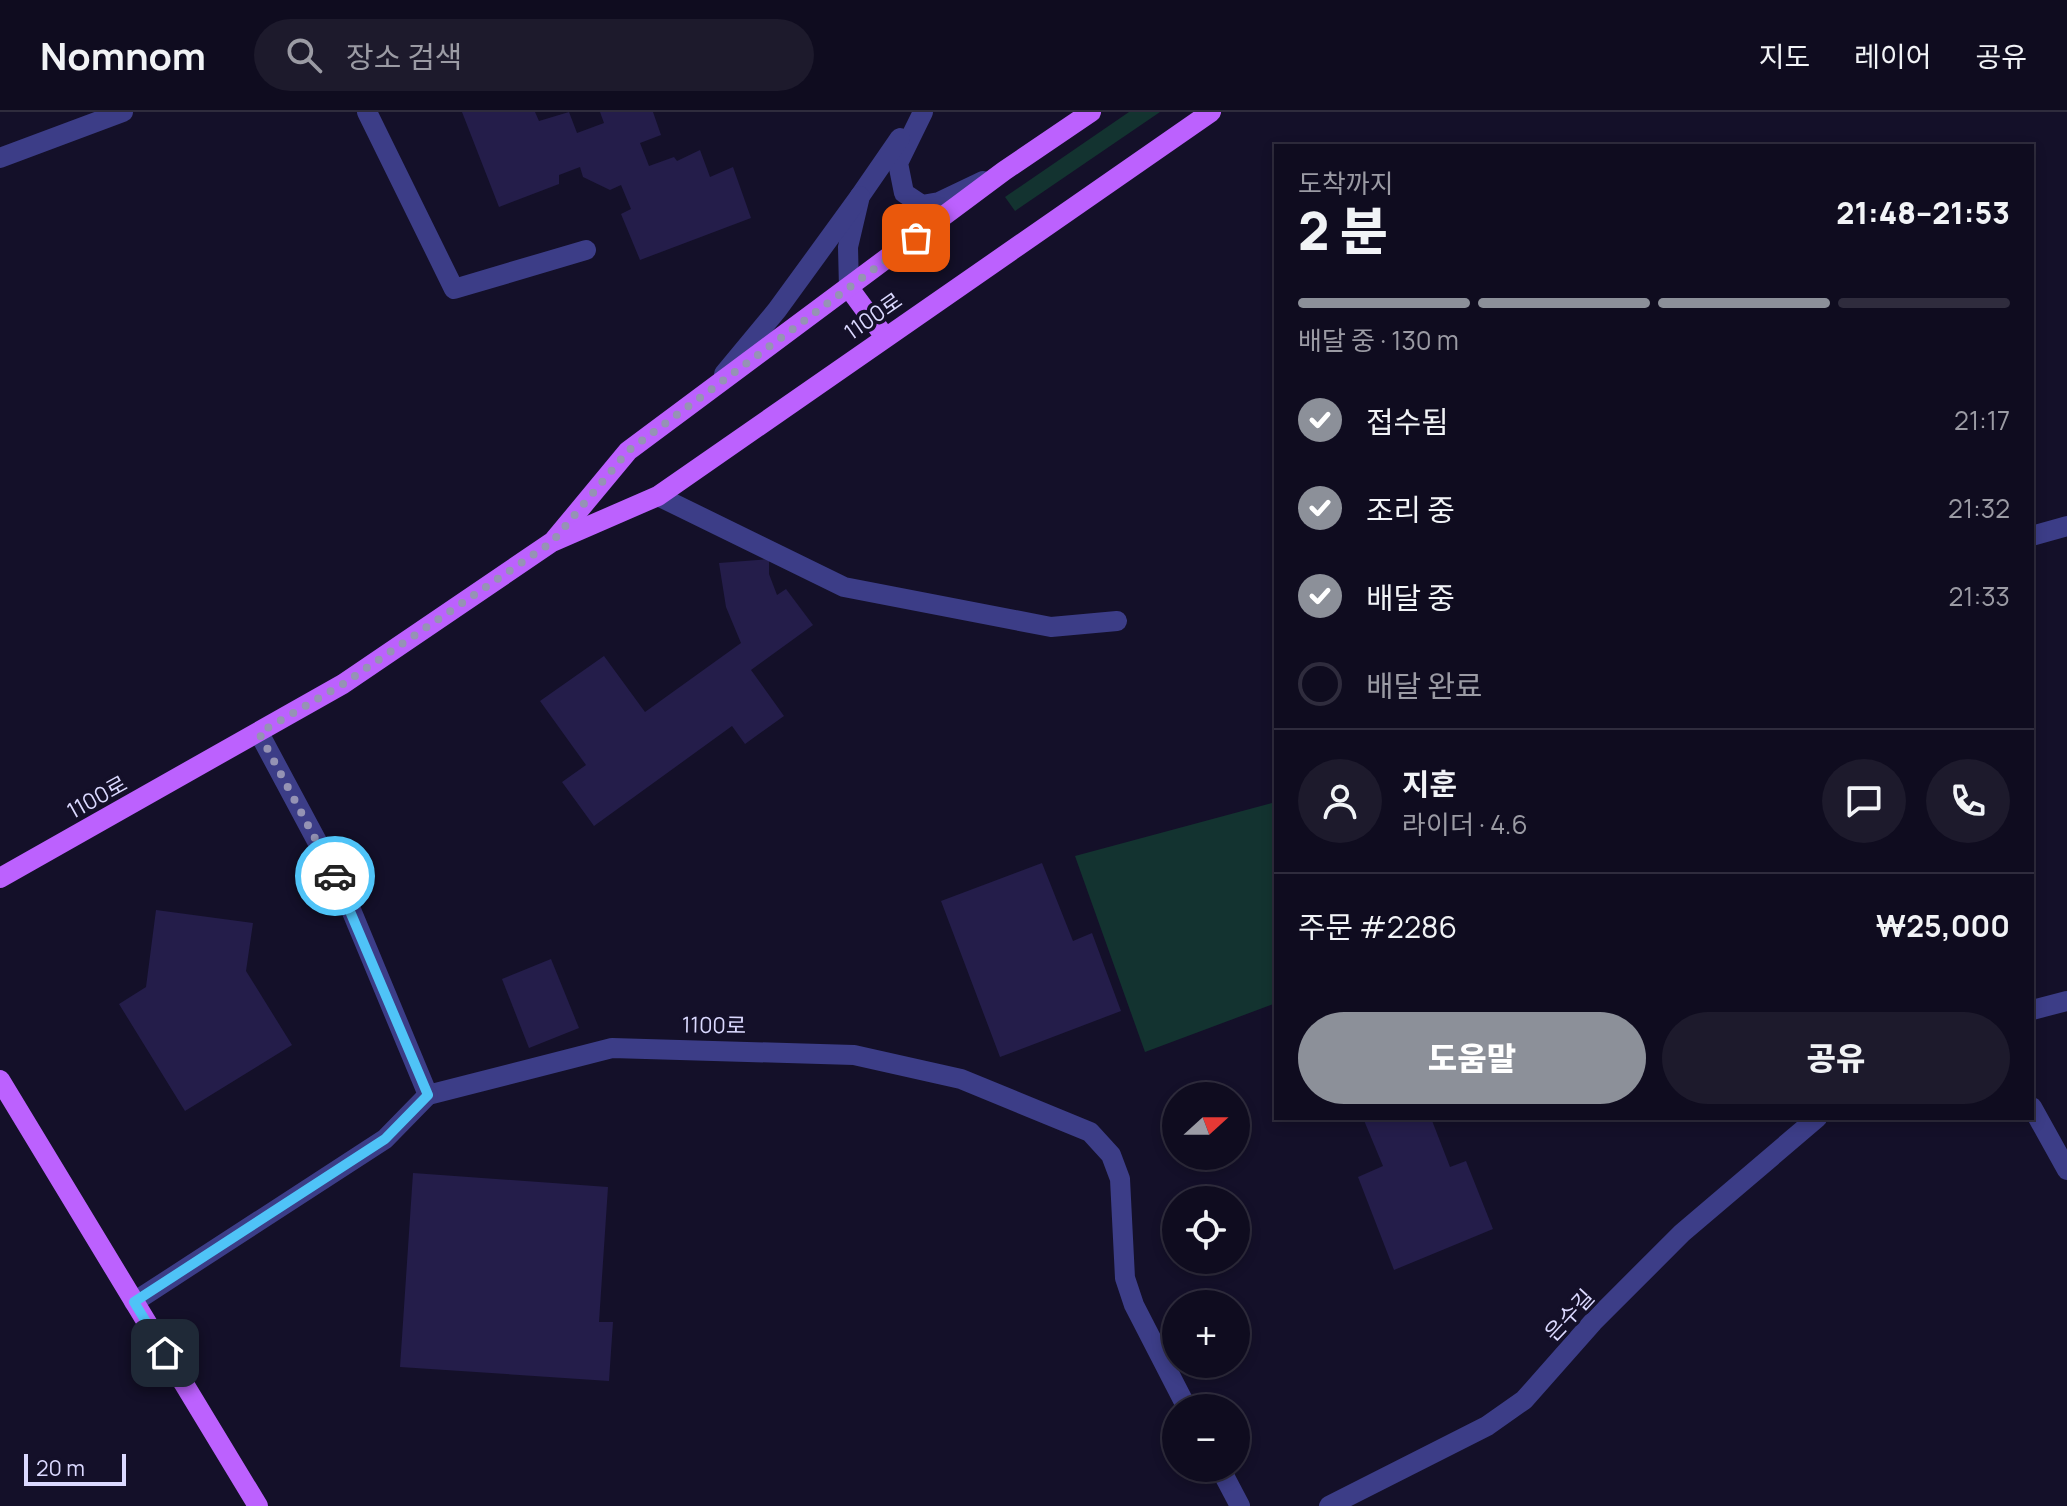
<!DOCTYPE html>
<html lang="ko">
<meta charset="utf-8">
<style>
body{margin:0;font-family:Manrope,"Noto Sans KR",sans-serif;background:#1d1a2c;color:#f1f3f6;height:100vh;display:flex;flex-direction:column;font-size:30px;white-space:nowrap}
*{box-sizing:border-box;margin:0}
p{font-size:26px;color:#9b9ba4}
.icon{flex:none;width:44px;height:44px;fill:none;stroke:currentColor;stroke-width:2;stroke-linecap:round;stroke-linejoin:round}
.map{position:relative;flex:1;overflow:hidden}
.side{position:absolute;left:1274px;top:32px;width:760px;height:976px;display:flex;flex-direction:column;background:#0f0c1f;border-radius:0px;box-shadow:0 4px 12px #0003,0 0 0 2px #2f2c3d}
.side>*{flex:none}
.needle{width:52px;rotate:69deg}
.fabs{position:absolute;left:1162px;top:970px;display:grid;gap:16px}
.fabs a{display:grid;place-items:center;width:88px;height:88px;border-radius:50%;background:#0f0c1f;box-shadow:0 4px 12px #0003,0 0 0 2px #2f2c3d;font-size:40px}
.scale{position:absolute;left:24px;bottom:20px;width:102px;box-sizing:border-box;padding-left:8px;border:4px solid #dbd9ff;border-top:0;font-size:22px;line-height:28px;white-space:nowrap;color:#dbd9ff;-webkit-text-stroke:6px #141029;paint-order:stroke}
.pin{position:absolute;display:grid;place-items:center;width:68px;height:68px;color:#fff;margin:-34px;border-radius:16px;box-shadow:0 4px 12px #0006}
.courier{position:absolute;display:grid;place-items:center;width:80px;height:80px;margin:-40px;border:6px solid #4fc3f7;border-radius:50%;background:#fff;color:#222;box-shadow:0 2px 10px #0007}
.overview em{font-style:normal;font-weight:800}
.overview div{display:flex;flex-direction:column-reverse}
.overview{display:flex;align-items:center;justify-content:space-between;height:136px;padding:0 24px}
h1{font-size:52px;font-weight:800;line-height:60px}
.bar{display:grid;grid-template-columns:repeat(4,1fr);gap:12px 8px;align-content:center;height:96px;padding:0 24px}
.bar i{height:10px;border-radius:6px;background:#2f2c3d}
.bar .current{background:#8c9099}
.bar p{grid-column:span 4}
.line{display:flex;align-items:center;gap:20px;padding:0 24px;border-top:2px solid #2f2c3d}
.line div{flex:1}
.round{display:grid;place-items:center;flex:none;width:84px;height:84px;border-radius:42px;background:#1d1a2c}
ol{padding:0 24px;list-style:none}
li{display:flex;align-items:center;gap:24px;height:88px}
li p{margin-inline-start:auto}
li .icon{padding:8px;border-radius:50%;background:#8c9099;color:#fff;stroke-width:4}
li:last-child{color:#9b9ba4}
li i{width:44px;height:44px;border:4px solid #2f2c3d;border-radius:50%}
.primary-button{display:flex;gap:16px;margin-top:auto;padding:16px 24px}
.primary-button a{flex:1;height:92px;border-radius:48px;background:#8c9099;color:#fff;font-size:32px;font-weight:800;line-height:92px;text-align:center}
.primary-button a+a{background:#1d1a2c;color:#f1f3f6}
header{display:flex;align-items:center;gap:48px;box-sizing:border-box;height:112px;padding:0 40px;background:#0f0c1f;border-bottom:2px solid #2f2c3d}
header strong{font-size:38px}
nav{display:flex;gap:44px;margin-inline-start:auto;font-size:28px}
.search{width:560px;height:72px;background:#1d1a2c;display:flex;align-items:center;gap:20px;box-sizing:border-box;padding:0 28px;border-radius:44px;color:#9b9ba4;font-size:30px}
.map>svg:first-child{display:block}
.green{fill:#133330}
.building{fill:#241d4a}
.lines{fill:none;stroke-linecap:round;stroke-linejoin:round}
.minor{stroke:#3c3d87;stroke-width:20}
.major{stroke:#bc61fe;stroke-width:20}
.done{stroke:#9593b4;stroke-width:8;stroke-dasharray:0 14.4}
.route{stroke:#4fc3f7;stroke-width:10}
.labels{text-anchor:middle;dominant-baseline:central;stroke-width:7;stroke-linejoin:round;paint-order:stroke}
.street-label{font-size:22px;fill:#dbd9ff;stroke:#141029}
</style>
<header>
<strong>Nomnom</strong>
<div class="search"><svg class="icon" aria-label="search" viewBox="0 0 24 24"><circle cx="10" cy="10" r="6"/><path d="M15 15l6 6"/></svg>장소 검색</div>
<nav><a>지도</a><a>레이어</a><a>공유</a></nav>
</header>
<div class="map">
<svg width="2067" height="1394" viewBox="0 0 2067 1394">
<rect width="100%" height="100%" fill="#141029"/>
<g class="green">
<polygon points="1129,0 1160,0 1015,99 1005,85"/>
<polygon points="1276,690 1276,891 1145,940 1075,744"/>
</g>
<g class="building">
<polygon points="462,0 535,0 539,9 569,0 577,21 604,11 600,0 653,0 661,23 640,31 649,54 674,45 677,49 700,38 710,65 733,55 751,106 640,148 621,102 631,97 621,73 610,78 583,65 580,55 559,63 559,72 499,95"/>
<polygon points="769,447 769,462 777,483 786,477 813,513 751,558 784,604 745,632 732,614 594,714 562,670 586,653 540,589 604,544 645,600 741,531 726,495 719,451"/>
<polygon points="1042,751 1073,829 1092,821 1121,899 1000,945 941,789"/>
<polygon points="156,798 253,811 246,859 292,933 185,999 119,892 146,875"/>
<polygon points="551,847 579,916 529,936 502,867"/>
<polygon points="1363,1006 1431,1006 1450,1055 1466,1049 1493,1117 1394,1158 1358,1065 1383,1054"/>
<polygon points="413,1061 608,1075 599,1210 613,1210 609,1269 400,1255"/>
</g>
<g class="lines">
<g class="minor">
<polyline points="367,0 454,177 586,138"/>
<polyline points="923,0 898,51 904,81 922,93 939,90 983,69"/>
<polyline points="0,46 123,0"/>
<polyline points="849,176 848,135 860,84 900,26"/>
<polyline points="724,262 777,198 860,84"/>
<polyline points="658,384 844,475 1051,515 1117,509"/>
<polyline points="2032,424 2067,414"/>
<polyline points="259,621 342,776 428,983 612,936 854,943 961,967 1090,1020 1111,1043 1120,1067 1125,1166 1134,1193 1187,1296"/>
<polyline points="2032,898 2067,889"/>
<polyline points="2032,995 2067,1058"/>
<polyline points="134,1190 385,1027 428,983"/>
<polyline points="1220,1356 1240,1394"/>
<polyline points="1329,1394 1487,1314 1524,1288 1593,1210 1682,1121 1817,1006"/>
</g>
<g class="major">
<polyline points="849,176 885,225"/>
<polyline points="555,427 628,339 1004,59 1091,0"/>
<polyline points="0,766 343,572 552,430 658,384 1211,0"/>
<polyline points="0,968 258,1394"/>
</g>
</g>
<g class="lines">
<polyline class="done" points="335,764 259,621 343,572 552,430 628,339 916,126"/>
<polyline class="route" points="165,1241 134,1190 385,1027 428,983 335,764"/>
</g>
<g class="labels">
<g class="street-label">
<text transform="translate(873 204) rotate(-35)">1100로</text>
<text transform="translate(97 685) rotate(-29)">1100로</text>
<text transform="translate(714 913) rotate(1)">1100로</text>
<text transform="translate(1569 1203) rotate(-47)">은수길</text>
</g>
</g>
</svg>
<div class="fabs">
<a><svg class="needle" viewBox="-14 -14 28 28"><path d="M0-13l5 13h-10z" fill="#e53935"/><path d="M0 13l5-13h-10z" fill="#9b9ba4"/></svg></a>
<a><svg class="icon" aria-label="locate" viewBox="0 0 24 24"><circle cx="12" cy="12" r="6"/><path d="M12 2v4M12 18v4M2 12h4M18 12h4"/></svg></a>
<a>+</a>
<a>−</a>
</div>
<div class="scale">20 m</div>
<div class="pin" style="left:916px;top:126px;background:#ea580c"><svg class="icon" aria-label="bag" viewBox="0 0 24 24"><path d="M5 8h14l-1 12H6zM9 8a3 3 0 0 1 6 0"/></svg></div>
<div class="pin" style="left:165px;top:1241px;background:#1f2937"><svg class="icon" aria-label="home" viewBox="0 0 24 24"><path d="M3 11l9-7 9 7M6 9v11h12V9"/></svg></div>
<div class="courier" style="left:335px;top:764px"><svg class="icon" aria-label="car" viewBox="0 0 24 24"><path d="M5 17H2v-5l4-1 3-4h7l3 4 3 1v5h-3M9 17h6M6 11h13"/><circle cx="7" cy="17" r="2"/><circle cx="17" cy="17" r="2"/></svg></div>
<section class="side">
<div class="overview"><div><h1>2 분</h1><p>도착까지</p></div><em>21:48–21:53</em></div>
<div class="bar"><i class="current"></i><i class="current"></i><i class="current"></i><i></i><p>배달 중 · 130 m</p></div>
<ol>
<li><svg class="icon" aria-label="check" viewBox="0 0 24 24"><path d="M5 12l5 5 9-10"/></svg>접수됨<p>21:17</p></li>
<li><svg class="icon" aria-label="check" viewBox="0 0 24 24"><path d="M5 12l5 5 9-10"/></svg>조리 중<p>21:32</p></li>
<li><svg class="icon" aria-label="check" viewBox="0 0 24 24"><path d="M5 12l5 5 9-10"/></svg>배달 중<p>21:33</p></li>
<li><i></i>배달 완료</li>
</ol>
<div class="line" style="height:144px"><a class="round"><svg class="icon" aria-label="person" viewBox="0 0 24 24"><circle cx="12" cy="8" r="4"/><path d="M4 21q1-7 8-7t8 7"/></svg></a><div><b>지훈</b><p>라이더 · 4.6</p></div><a class="round"><svg class="icon" aria-label="chat" viewBox="0 0 24 24"><path d="M4 5h16v11H9l-5 4z"/></svg></a><a class="round"><svg class="icon" aria-label="phone" viewBox="0 0 24 24"><path d="M5 4h4l2 5-3 2q2 4 5 5l2-3 5 2v4C11 20 4 13 5 4z"/></svg></a></div>
<div class="line" style="height:104px"><div>주문 #2286</div><b>₩25,000</b></div>
<div class="primary-button"><a>도움말</a><a>공유</a></div>
</section>
</div>
